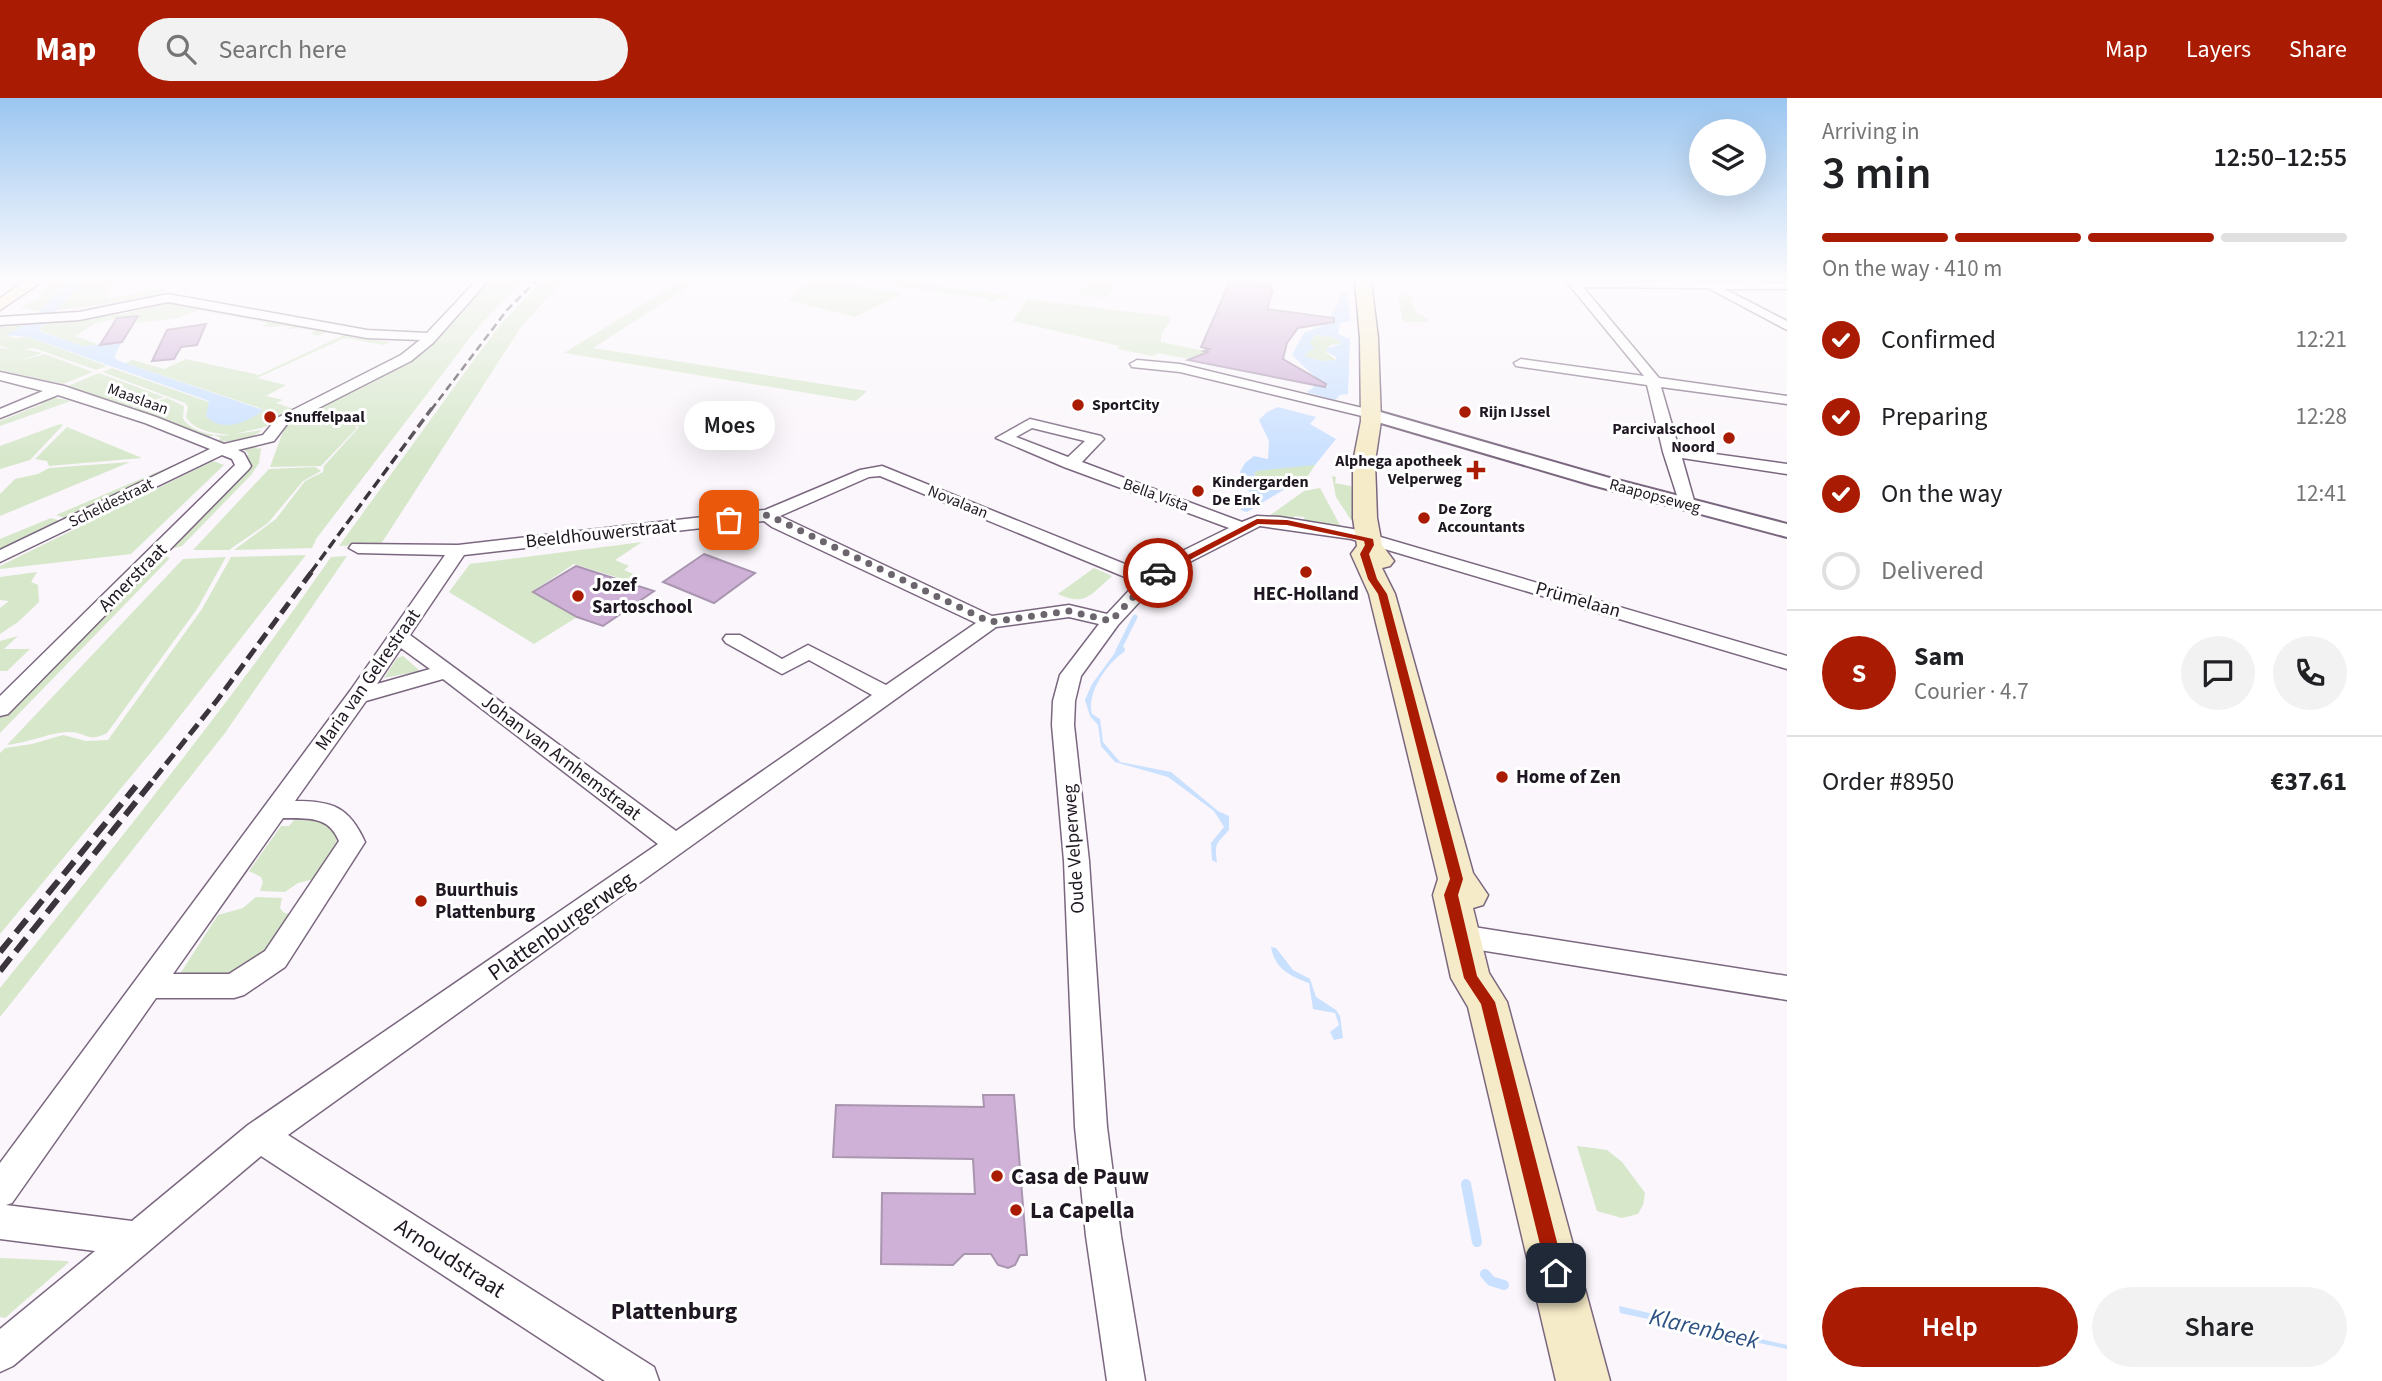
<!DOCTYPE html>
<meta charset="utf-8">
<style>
body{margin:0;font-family:"Source Sans 3",sans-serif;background:#f2f2f2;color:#202124;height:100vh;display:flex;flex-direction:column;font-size:26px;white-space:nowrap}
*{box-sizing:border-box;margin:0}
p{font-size:23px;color:#757577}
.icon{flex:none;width:38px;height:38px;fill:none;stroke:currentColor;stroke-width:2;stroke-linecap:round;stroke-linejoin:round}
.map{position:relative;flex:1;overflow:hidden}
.sheet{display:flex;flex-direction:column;background:#fff;width:595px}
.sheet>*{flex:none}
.controls{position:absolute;left:1689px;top:21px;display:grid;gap:14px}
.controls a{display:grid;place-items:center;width:77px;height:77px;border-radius:50%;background:#fff;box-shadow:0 7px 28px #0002;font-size:35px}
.pin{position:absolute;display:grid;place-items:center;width:60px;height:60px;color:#fff;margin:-30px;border-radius:14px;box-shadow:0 4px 10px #0006}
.courier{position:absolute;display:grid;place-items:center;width:70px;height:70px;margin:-35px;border:5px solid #aa1b03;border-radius:50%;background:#fff;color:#222;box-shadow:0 2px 9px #0007}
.bubble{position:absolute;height:49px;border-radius:24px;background:#fff;box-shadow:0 7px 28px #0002;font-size:23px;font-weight:600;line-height:49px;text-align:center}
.summary em{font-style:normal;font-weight:600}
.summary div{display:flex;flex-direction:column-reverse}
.summary{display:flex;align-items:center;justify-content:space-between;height:119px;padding:0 35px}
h1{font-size:46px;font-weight:600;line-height:52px}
.bar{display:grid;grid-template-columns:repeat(4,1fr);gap:10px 7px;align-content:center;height:84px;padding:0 35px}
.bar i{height:9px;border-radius:5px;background:#e0e0e0}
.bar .selected{background:#aa1b03}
.bar p{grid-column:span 4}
.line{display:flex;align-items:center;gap:18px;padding:0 35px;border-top:2px solid #e0e0e0}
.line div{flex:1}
.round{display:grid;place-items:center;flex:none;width:74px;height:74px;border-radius:37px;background:#f2f2f2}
ol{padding:0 35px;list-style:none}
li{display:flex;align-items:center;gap:21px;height:77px}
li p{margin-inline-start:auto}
li .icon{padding:7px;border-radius:50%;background:#aa1b03;color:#fff;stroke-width:4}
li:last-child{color:#757577}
li i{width:38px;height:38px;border:4px solid #e0e0e0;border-radius:50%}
.button{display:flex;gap:14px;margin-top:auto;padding:14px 35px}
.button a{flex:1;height:80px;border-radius:42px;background:#aa1b03;color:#fff;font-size:28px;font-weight:600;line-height:80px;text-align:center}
.button a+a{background:#f2f2f2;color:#202124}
header{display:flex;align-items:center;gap:42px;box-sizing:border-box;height:98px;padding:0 35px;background:#aa1b03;color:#fff}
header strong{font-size:33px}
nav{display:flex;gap:38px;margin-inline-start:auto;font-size:24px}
.search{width:490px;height:63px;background:#f2f2f2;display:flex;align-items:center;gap:18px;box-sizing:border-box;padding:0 24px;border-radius:38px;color:#757577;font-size:26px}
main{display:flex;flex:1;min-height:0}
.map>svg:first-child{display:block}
.green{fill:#d6e7ca}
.water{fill:#c9e0ff;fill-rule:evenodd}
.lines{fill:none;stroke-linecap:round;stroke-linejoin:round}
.stream-far1{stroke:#c9e0ff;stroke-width:5}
.stream{stroke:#c9e0ff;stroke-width:10}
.building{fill:#cfb1d7;stroke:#a995af;stroke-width:2}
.minor-casing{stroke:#7a677f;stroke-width:3}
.tertiary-casing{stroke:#7a677f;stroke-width:4}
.secondary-casing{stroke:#7a677f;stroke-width:3}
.minor{fill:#fff;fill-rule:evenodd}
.tertiary{fill:#fff;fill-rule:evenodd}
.secondary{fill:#f6ebc8;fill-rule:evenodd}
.rail-far3{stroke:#3c343d;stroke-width:2.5;stroke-dasharray:8 4.5;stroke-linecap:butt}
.rail-far2{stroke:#3c343d;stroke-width:3.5;stroke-dasharray:10 5;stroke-linecap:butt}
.rail-far1{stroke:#3c343d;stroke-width:5;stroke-dasharray:13 6;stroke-linecap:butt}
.rail{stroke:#3c343d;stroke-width:6;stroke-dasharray:17 8;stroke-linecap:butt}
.route{fill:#aa1b03}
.done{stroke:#6c656d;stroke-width:7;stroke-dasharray:0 12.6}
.poi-dot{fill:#aa1b03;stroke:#fff;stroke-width:2.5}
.labels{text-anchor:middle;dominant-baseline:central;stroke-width:6;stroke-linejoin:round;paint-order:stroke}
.far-street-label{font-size:16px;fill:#1f1721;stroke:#fff}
.far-poi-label{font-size:16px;font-weight:bold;fill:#1f1721;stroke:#fff;text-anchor:start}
.street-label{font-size:19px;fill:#1f1721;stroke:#fff}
.poi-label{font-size:19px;font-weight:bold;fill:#1f1721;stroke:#fff;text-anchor:start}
.near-street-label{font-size:23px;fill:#1f1721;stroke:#fff}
.near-poi-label{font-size:23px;font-weight:bold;fill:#1f1721;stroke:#fff;text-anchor:start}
.near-neighbourhood-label{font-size:24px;font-weight:bold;fill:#1f1721;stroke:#fff}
.near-water-label{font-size:24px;font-style:italic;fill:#2d5182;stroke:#fff}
</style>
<header>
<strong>Map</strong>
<div class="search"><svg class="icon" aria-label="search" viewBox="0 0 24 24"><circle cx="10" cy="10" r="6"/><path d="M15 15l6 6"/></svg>Search here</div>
<nav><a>Map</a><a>Layers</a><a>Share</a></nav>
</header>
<main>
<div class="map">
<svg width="1787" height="1283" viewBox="0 0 1787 1283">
<rect width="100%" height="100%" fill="#faf6fb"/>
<g class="green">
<polygon points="51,183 68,183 39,213 20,210 40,199"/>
<path d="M 84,183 L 137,183 L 109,187 L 108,190 L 113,192 L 108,192 L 105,199 L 111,201 L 160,190 L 168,192 C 138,202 93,209 56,212 Z"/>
<polygon points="487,183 523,183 479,228 316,441 312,450 234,452 276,421 305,383 323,374 324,368 359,329 349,325 356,328 356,331 321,368 270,369 285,328 289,324 327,328 291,323 416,260"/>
<polygon points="542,183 563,183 521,229 381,446 339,448 476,259 501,226"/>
<polygon points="681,183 696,183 593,250 867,293 856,303 564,255"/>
<polygon points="810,183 822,183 903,195 855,219 788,202"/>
<polygon points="859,183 899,183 1006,197 1007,201 999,200 994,205 987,204 990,201"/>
<polygon points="1089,183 1117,185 1106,200 1078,197"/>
<polygon points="1398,196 1412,199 1411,204 1417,215 1428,221 1426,224 1403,224 1400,210 1405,209 1400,208"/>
<path d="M 1027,201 L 1172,219 L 1161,237 L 1161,244 L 1220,256 C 1200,265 1180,260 1158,255 L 1153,258 L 1117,251 L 1120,248 L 1013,223 Z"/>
<path d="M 166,205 L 183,207 L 329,233 L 318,238 L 310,236 L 315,233 L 298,230 L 285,232 L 291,229 C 280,227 273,230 262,228 L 268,225 L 199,212 L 178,220 L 137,225 L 140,216 L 96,225 L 75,238 L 100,247 L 82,248 L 38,232 L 42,226 L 123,216 Z"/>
<polygon points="26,227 7,237 14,240 29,239 107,268 96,272 34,250 24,251 42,255 15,264 45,256 93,274 63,286 0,272 0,250 12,251 0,248 0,229"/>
<path d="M 346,236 L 390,244 L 383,247 L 345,240 L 257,280 L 286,287 L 266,298 L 283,302 L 276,305 L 294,311 L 265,329 L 235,336 L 262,332 C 253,341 229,345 217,343 L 221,340 L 214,337 L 207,340 L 130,311 L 167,300 L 184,308 L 183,320 C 190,334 216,339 231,337 C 216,335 195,334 186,319 L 188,309 L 185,305 L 102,274 L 112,270 L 209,304 L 210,307 L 263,311 L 125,265 L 133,262 L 164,271 L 186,261 L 259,277 Z"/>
<polygon points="1316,237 1333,239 1340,243 1340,246 1330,247 1326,254 1336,262 1321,263 1303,258 1312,240"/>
<polygon points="99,275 164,299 128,310 68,288"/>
<polygon points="51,299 71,303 0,328 0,323 42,306 36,304"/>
<polygon points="60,326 63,327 30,362 0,371 0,348"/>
<polygon points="67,329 142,360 49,368 47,363 35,361"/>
<polygon points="256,346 257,351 261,350 259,365 251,377 182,448 167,452 249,364 246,358 249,356 242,350"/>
<polygon points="202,355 70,422 56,417"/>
<polygon points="213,363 224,367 131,456 0,471 0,468"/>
<polygon points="130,364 0,418 0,396 15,381 38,376 49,370"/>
<path d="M 1304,366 L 1315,367 L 1307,379 L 1287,392 L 1254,377 L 1256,373 C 1269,369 1289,369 1304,366 Z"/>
<polygon points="315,369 321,373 303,383 268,425 229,452 193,452 269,371"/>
<polygon points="1332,378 1336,379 1335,385 1351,388 1357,422 1351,422 1336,399"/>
<polygon points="1320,390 1341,429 1305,423 1304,419 1294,418 1294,422 1269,418 1304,393"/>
<polygon points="51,420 61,423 0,456 0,441"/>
<polygon points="642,444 615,462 629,468 624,472 638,478 629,483 574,466 533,493 577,519 534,546 449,494 470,466"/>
<polygon points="306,457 162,641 0,836 0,655 5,650 32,646 63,637 86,643 108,642 202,511 231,459"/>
<polygon points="162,458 170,460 0,635 0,619"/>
<path d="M 347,458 L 225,635 L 0,919 L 0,890 C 114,749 228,608 331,459 Z"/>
<path d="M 226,459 L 197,511 L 107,635 C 88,645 86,634 69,634 C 52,634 27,645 7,647 L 183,461 Z"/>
<path d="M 1094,470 L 1112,478 C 1091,496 1086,509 1058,496 Z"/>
<polygon points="37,474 31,484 38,487 39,504 18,524 0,536 0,510 9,503 0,502 0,479"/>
<polygon points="18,538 4,551 30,551 7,573 0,573 0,543"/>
<polygon points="403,558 420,573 384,580 397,560"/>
<polygon points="294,722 331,723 340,740 338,744 314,781 298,785 285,794 260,793 263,784 261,779 249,773 281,728 289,728"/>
<polygon points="256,799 282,800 280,810 284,815 292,816 266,859 230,879 180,876 218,817 243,810"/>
<polygon points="1577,1048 1607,1052 1622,1064 1645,1095 1643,1107 1638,1116 1622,1120 1597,1113"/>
<polygon points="0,1160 66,1163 69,1164 5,1220 0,1219"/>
</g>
<g class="water">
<path d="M 68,183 L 84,183 L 38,233 L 82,248 L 121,245 L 114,259 L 119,263 L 263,312 C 248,325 221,335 206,318 L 209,303 L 29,239 L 5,237 L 26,227 Z"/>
<path d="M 1343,193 L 1348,194 L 1350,223 L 1340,225 L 1338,236 L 1350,241 L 1348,296 L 1340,297 L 1335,302 L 1306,294 L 1313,290 L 1316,280 L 1292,257 L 1304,235 L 1321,228 L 1332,216 ZM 1316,237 L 1333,239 L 1340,243 L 1340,246 L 1324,252 L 1336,259 L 1336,262 L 1321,263 L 1304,258 L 1314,250 L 1310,244 Z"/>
<path d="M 1278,309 L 1316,319 L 1310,326 L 1336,341 L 1315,367 L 1256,373 L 1254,377 C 1263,385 1276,384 1285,391 L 1247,414 L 1240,412 L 1246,407 L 1250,395 L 1240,374 L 1245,365 L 1254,358 L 1268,361 L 1269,343 L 1259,322 L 1267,314 Z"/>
<path d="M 1120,548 L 1125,550 L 1124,554 C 1107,565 1086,596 1092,616 L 1100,621 L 1103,644 L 1120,664 L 1171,674 L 1218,713 L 1229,718 L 1229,732 C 1217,746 1214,743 1217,765 L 1212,762 L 1211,745 L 1224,729 L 1214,713 L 1168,679 L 1115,664 L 1101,648 L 1098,627 L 1090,618 L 1085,602 L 1092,586 Z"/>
<path d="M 1271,849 L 1276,850 L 1293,872 L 1310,881 L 1316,899 L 1336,912 L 1340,918 L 1343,940 L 1334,942 L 1330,934 L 1339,927 L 1335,915 L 1313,911 L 1309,885 C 1290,878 1275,871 1271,849 Z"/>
<polygon points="1619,1208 1787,1247 1787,1251 1620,1215"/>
</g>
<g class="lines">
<polyline class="stream-far1" points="1118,553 1135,519"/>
<g class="stream">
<polyline points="1466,1086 1477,1144"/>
<polyline points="1485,1176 1491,1183 1504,1187"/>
</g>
</g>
<g class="building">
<polygon points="1230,183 1271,187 1269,191 1273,192 1267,211 1334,220 1334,224 1298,230 1287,245 1283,261 1326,286 1325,289 1188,262 1208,254 1204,253 1209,251 1201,249"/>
<polygon points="138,218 122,244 100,247 117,220"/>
<polygon points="206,226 197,247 181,249 174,261 152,263 167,232"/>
<polygon points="704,456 755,475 714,505 663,484"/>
<polygon points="576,468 654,493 603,528 577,519 533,494"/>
<polygon points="983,997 1014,997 1027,1157 1020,1157 1015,1167 1008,1170 998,1167 991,1156 964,1156 953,1167 881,1166 882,1095 975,1096 973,1061 833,1059 836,1007 984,1009"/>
</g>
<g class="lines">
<g class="minor-casing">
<g id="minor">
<polygon points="476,183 488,183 433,245 411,263 287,326 274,343 238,352 244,355 251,368 249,371 8,616 0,618 0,598 235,367 232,361 222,357 0,464 0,452 210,351 145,325 58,297 0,320 0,311 43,293 0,282 0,274 64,288 156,319 224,346 263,337 277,320 401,257 420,242 367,240 168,204 79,222 0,227 0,219 79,214 168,196 367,232 427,235"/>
<polygon points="1566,183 1787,185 1787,191 1725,191 1787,223 1787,232 1708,190 1583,189 1659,280 1787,298 1787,306 1661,289 1679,351 1787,366 1787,376 1682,360 1695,406 1693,410 1681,410 1663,354 1647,287 1516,268 1514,265 1521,261 1644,278"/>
<polygon points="1137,262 1180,266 1375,313 1377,316 1370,320 1180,274 1132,269 1130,266"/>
<path d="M 1030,321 L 1101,338 L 1104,341 L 1101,344 L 1082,364 L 1242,424 L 1257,418 L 1280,419 L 1353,431 L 1787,558 L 1787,571 L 1351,441 L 1260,428 L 1178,470 L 1156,486 L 1118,527 L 1081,578 L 1075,603 L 1074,627 L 1089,763 L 1107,1029 L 1121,1138 L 1145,1283 L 1107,1283 L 1086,1138 L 1075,1029 L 1064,763 L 1052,627 L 1053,603 L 1060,577 L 1099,526 L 1069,519 L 996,529 L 288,1037 L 654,1269 L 659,1283 L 605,1283 L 261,1058 L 13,1268 L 0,1274 L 0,1231 L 95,1153 L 0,1141 L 0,1065 L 350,593 L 445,457 L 358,455 L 349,450 L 352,446 L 458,447 L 765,412 L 860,372 L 882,368 L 1147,475 L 1164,462 L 1229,430 L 1064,369 L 996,340 ZM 1032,330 L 1085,343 L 1068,359 L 1016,339 ZM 880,378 L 1137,484 L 1107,516 L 1069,507 L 992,518 L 780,418 L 869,379 ZM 764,423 L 772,429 L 976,525 L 886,587 L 808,547 L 782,561 L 740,537 L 726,537 L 723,541 L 726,545 L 782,576 L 809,562 L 872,597 L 676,733 L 410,537 L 464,457 ZM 401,550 L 430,571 L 377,586 ZM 443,581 L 658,746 L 248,1027 L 132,1123 L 6,1107 L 12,1105 L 156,900 L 234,900 L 244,897 L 285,869 L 365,744 C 349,709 333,703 295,703 L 366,603 ZM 283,720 C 308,721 328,717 339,743 L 265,853 L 229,876 L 173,876 Z"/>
<polygon points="1461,827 1787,878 1787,902 1461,849 1451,846 1447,838 1451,830"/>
</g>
</g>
<g class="tertiary-casing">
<polygon id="tertiary" points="1370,311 1606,379 1787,426 1787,439 1592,387 1364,320 1361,316"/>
</g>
<g class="secondary-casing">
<g id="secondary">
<polygon points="24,183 43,183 0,212 0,200"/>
<polygon points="1355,183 1371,183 1378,240 1381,323 1375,364 1377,420 1382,447 1394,463 1390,468 1382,470 1395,496 1473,775 1488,797 1483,807 1473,810 1489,875 1507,904 1610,1283 1556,1283 1468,909 1451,880 1433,797 1438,781 1369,496 1351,456 1357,448 1353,420 1353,364 1361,323 1360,240"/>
</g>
</g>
<use href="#minor" class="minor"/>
<use href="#tertiary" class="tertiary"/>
<use href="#secondary" class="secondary"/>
<polyline class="rail-far3" points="431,312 507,212 536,183"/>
<polyline class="rail-far2" points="311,474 432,310"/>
<polyline class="rail-far1" points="154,681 218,601 313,472"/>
<g class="rail">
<polyline points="0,854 136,688"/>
<polyline points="0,873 155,680"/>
</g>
</g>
<linearGradient id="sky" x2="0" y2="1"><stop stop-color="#9bc6f1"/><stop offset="0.5" stop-color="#fdfbfd"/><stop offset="1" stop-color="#fdfbfd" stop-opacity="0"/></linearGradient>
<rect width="1787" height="363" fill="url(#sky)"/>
<polygon class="route" points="1257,421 1287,422 1373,441 1374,447 1369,456 1377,481 1387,496 1463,781 1458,797 1477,878 1495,904 1565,1175 1562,1181 1556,1184 1549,1181 1547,1175 1481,906 1464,880 1444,797 1450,781 1378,496 1368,481 1360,456 1365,447 1364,443 1287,427 1258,426 1161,477 1153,475"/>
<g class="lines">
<polyline class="done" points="729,422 768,417 990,524 1069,513 1111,523 1149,482 1158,475"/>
</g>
<g class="poi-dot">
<circle cx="1078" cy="307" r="7"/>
<circle cx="1465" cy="314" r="7"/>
<circle cx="270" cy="319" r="7"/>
<circle cx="1729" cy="340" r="7"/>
<path d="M1472.5 361.5h7v7h7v7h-7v7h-7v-7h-7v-7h7z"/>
<circle cx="1198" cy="393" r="7"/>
<circle cx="1424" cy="420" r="7"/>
<circle cx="1306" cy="474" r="7"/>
<circle cx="578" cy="498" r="7"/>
<circle cx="1502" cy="679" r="7"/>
<circle cx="421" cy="803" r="7"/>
<circle cx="997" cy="1078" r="7"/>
<circle cx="1016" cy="1112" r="7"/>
</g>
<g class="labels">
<g class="far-street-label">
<text transform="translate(138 301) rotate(20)">Maaslaan</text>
<text transform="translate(1156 397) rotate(20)">Bella Vista</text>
<text transform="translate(1655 398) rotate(15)">Raapopseweg</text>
<text transform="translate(958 404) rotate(22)">Novalaan</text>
<text transform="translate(111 405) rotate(-26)">Scheldestraat</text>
</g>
<g class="far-poi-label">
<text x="1092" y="307">SportCity</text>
<text x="1479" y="314">Rijn IJssel</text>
<text x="284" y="319">Snuffelpaal</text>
<text x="1715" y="331" text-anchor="end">Parcivalschool<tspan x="1715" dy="18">Noord</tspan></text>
<text x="1462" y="363" text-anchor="end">Alphega apotheek<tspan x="1462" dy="18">Velperweg</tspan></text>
<text x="1212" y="384">Kindergarden<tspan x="1212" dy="18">De Enk</tspan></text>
<text x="1438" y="411">De Zorg<tspan x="1438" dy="18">Accountants</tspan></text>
</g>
<g class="street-label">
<text transform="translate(601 436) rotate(-6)">Beeldhouwerstraat</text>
<text transform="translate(133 480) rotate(-45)">Amerstraat</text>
<text transform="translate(1578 502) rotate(16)">Prümelaan</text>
<text transform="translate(368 582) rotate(-55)">Maria van Gelrestraat</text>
<text transform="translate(561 660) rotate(37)">Johan van Arnhemstraat</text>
<text transform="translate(1074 751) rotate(-94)">Oude Velperweg</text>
</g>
<g class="poi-label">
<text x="592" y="487">Jozef<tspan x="592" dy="22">Sartoschool</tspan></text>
<text x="1306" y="496" text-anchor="middle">HEC-Holland</text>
<text x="1516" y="679">Home of Zen</text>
<text x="435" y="792">Buurthuis<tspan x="435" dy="22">Plattenburg</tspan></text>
</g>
<g class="near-street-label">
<text transform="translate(561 828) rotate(-35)">Plattenburgerweg</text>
<text transform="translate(450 1160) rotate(33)">Arnoudstraat</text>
</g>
<g class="near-poi-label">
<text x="1011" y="1078">Casa de Pauw</text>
<text x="1030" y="1112">La Capella</text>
</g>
<g class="near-neighbourhood-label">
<text x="674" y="1213">Plattenburg</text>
</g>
<g class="near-water-label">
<text transform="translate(1704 1231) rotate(13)">Klarenbeek</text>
</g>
</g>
</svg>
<div class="controls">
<a><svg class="icon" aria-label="layers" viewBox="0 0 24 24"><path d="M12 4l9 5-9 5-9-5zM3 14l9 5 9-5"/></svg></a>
</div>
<div class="pin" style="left:729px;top:422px;background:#ea580c"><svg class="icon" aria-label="bag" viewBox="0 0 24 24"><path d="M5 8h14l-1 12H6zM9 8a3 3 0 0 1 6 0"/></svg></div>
<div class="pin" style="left:1556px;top:1175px;background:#1f2937"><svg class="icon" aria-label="home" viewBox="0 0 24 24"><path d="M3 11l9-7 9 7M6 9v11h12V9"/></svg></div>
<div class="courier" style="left:1158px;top:475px"><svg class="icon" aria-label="car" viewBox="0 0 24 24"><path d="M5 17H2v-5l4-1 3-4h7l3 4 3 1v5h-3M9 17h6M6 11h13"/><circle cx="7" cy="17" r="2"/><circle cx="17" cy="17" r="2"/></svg></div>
<div class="bubble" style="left:684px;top:303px;width:91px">Moes</div>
</div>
<section class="sheet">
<div class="summary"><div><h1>3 min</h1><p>Arriving in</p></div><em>12:50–12:55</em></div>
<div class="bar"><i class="selected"></i><i class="selected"></i><i class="selected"></i><i></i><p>On the way · 410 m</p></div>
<ol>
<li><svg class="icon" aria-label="check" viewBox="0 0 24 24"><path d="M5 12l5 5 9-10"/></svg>Confirmed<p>12:21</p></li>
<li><svg class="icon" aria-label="check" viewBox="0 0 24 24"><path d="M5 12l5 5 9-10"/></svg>Preparing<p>12:28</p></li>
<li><svg class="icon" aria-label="check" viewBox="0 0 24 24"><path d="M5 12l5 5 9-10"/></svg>On the way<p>12:41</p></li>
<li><i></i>Delivered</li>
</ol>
<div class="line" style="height:126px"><b class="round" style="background:#aa1b03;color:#fff">S</b><div><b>Sam</b><p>Courier · 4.7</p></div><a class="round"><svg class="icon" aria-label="chat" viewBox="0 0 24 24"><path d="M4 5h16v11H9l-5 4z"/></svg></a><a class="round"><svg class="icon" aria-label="phone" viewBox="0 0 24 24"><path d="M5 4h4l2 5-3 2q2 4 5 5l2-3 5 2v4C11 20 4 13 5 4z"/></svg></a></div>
<div class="line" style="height:91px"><div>Order #8950</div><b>€37.61</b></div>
<div class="button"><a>Help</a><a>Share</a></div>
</section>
</main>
